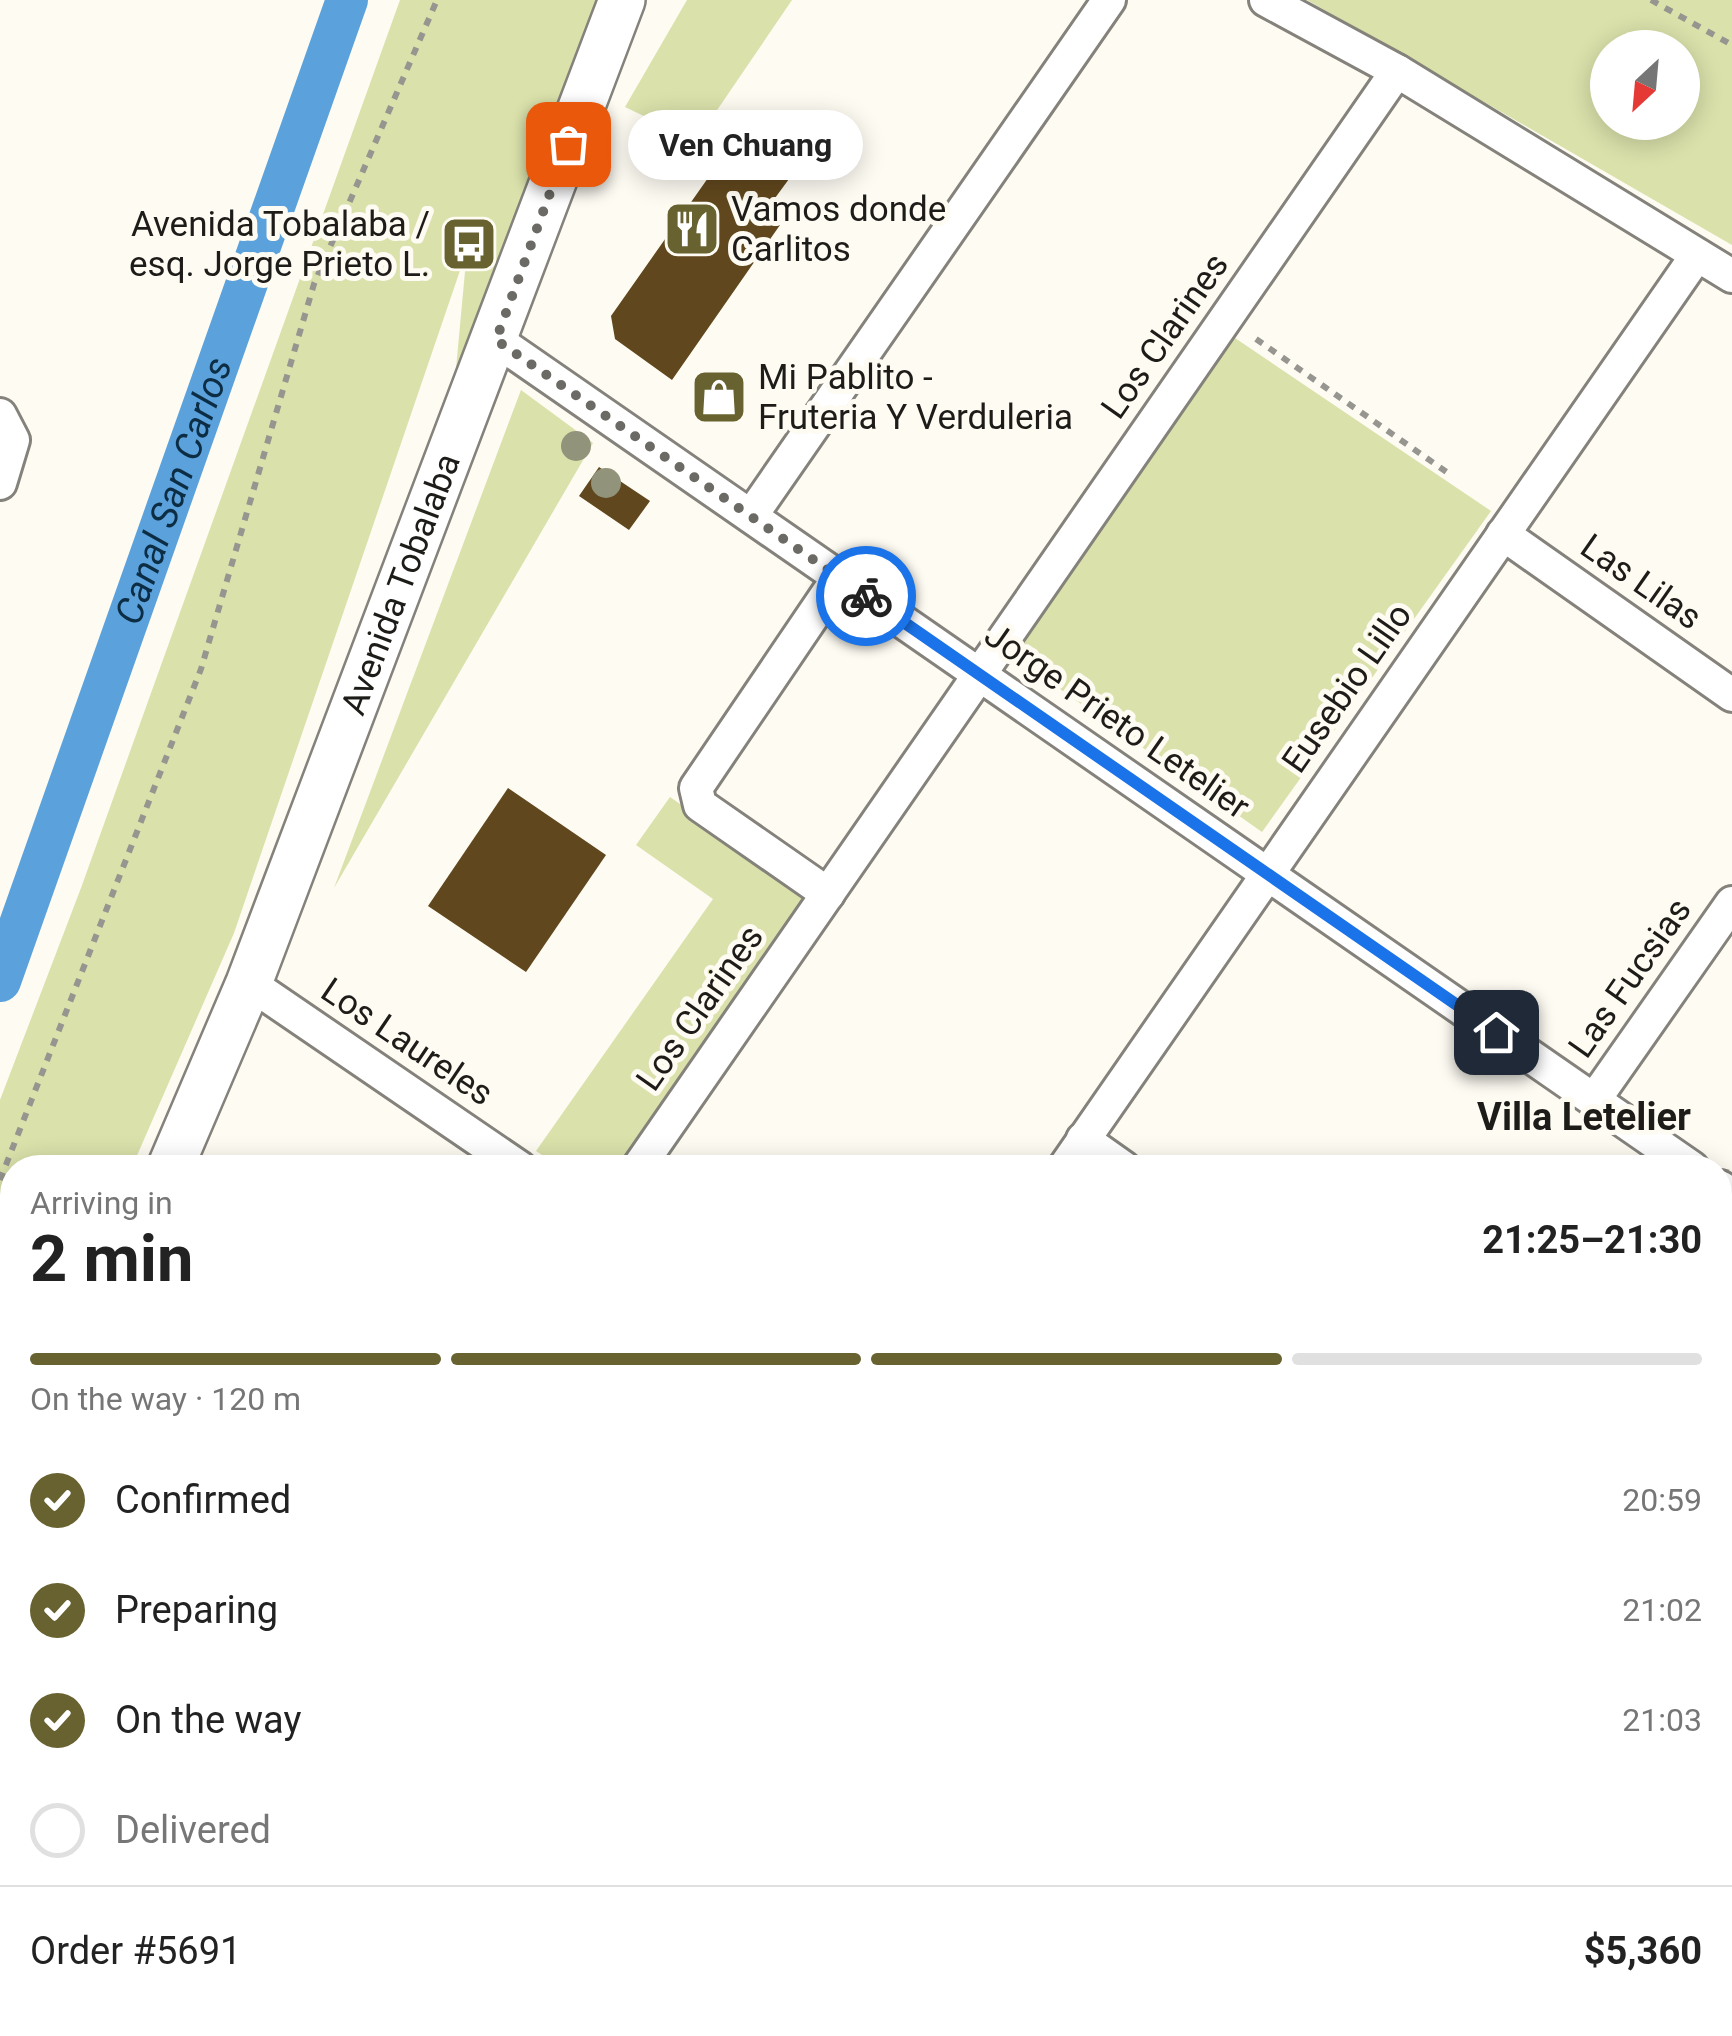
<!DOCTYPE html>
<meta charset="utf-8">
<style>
body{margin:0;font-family:Roboto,sans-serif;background:#f2f2f2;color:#222;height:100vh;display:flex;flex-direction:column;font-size:38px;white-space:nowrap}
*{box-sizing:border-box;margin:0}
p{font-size:32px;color:#767676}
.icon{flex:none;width:55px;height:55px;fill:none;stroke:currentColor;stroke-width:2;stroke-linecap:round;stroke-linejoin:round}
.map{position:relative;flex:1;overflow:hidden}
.details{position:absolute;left:0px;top:1155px;width:1732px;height:882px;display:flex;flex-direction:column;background:#fff;border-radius:40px 40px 0 0;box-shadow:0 5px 25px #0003}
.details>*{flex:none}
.needle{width:65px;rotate:206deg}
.controls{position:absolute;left:1590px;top:30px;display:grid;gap:20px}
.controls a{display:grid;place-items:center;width:110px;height:110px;border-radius:50%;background:#fff;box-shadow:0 5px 25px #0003;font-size:50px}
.pin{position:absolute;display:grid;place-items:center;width:85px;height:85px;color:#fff;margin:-42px;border-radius:20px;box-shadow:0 5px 15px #0006}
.courier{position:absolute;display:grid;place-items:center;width:100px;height:100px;margin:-50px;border:8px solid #1a73e8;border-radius:50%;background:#fff;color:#222;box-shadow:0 2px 12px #0007}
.bubble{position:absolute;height:70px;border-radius:35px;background:#fff;box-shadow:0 5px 25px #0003;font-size:32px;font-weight:700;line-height:70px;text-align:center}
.overview em{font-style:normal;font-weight:700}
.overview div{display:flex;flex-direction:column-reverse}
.overview{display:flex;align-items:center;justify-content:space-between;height:170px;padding:0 30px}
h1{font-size:65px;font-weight:700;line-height:75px}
.bar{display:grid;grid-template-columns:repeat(4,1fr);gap:15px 10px;align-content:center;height:120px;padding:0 30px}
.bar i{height:12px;border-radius:8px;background:#e0e0e0}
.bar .on{background:#67622f}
.bar p{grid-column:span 4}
.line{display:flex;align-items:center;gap:25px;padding:0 30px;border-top:2px solid #e0e0e0}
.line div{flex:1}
ol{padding:0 30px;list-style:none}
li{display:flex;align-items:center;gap:30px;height:110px}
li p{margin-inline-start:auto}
li .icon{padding:10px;border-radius:50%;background:#67622f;color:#fff;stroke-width:4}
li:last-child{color:#767676}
li i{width:55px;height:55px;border:5px solid #e0e0e0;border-radius:50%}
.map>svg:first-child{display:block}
.green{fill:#dae1aa;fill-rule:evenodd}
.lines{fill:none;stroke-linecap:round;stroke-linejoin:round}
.canal{stroke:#5ba2dc;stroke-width:42}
.building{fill:#60471d}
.street-casing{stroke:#84827b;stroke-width:38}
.secondary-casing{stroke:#84827b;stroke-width:50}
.path{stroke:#97958f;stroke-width:6;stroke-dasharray:8 8;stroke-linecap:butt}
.street{stroke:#fff;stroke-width:32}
.secondary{stroke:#fff;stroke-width:45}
.tree{fill:#92937b}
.done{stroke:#6b6a65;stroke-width:10;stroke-dasharray:0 18}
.route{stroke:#1a73e8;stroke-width:12}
.labels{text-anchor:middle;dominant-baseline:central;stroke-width:10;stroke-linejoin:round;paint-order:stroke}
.poi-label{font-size:35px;fill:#1d1c19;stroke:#fdfbf2;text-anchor:start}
.street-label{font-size:35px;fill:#1d1c19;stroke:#fdfbf2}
.water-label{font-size:38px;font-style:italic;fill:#0d2d44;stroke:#fdfbf2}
.neighbourhood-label{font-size:38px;font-weight:bold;fill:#1d1c19;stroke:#fdfbf2}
</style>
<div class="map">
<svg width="1732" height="2036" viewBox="0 0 1732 2036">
<rect width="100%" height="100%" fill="#fdfbf2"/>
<g class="green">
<polygon points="400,0 598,0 456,369 467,250 234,933 132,1167 12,1168 12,1443 0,1472 0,1100 81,888"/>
<polygon points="687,0 792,0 696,141 625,107"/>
<path d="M 1307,0 L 1732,0 L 1732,245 ZM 1608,48 L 1682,48 L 1682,122 L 1608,122 Z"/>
<polygon points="1232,336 1491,511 1262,832 1013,656"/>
<polygon points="521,390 593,443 334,888"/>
<polygon points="670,797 810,895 620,1167 560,1167 536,1151 713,899 636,845"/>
<polygon points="0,1693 12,1702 12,1986 0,2004"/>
<polygon points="427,2025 496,2025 506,2032 503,2036 420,2036"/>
</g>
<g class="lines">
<path class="canal" id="s1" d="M 0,981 L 347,0"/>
</g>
<g class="building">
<polygon points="734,141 789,179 764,213 780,225 672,380 615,339 611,316"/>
<polygon points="599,467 650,501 629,530 579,496"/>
<polygon points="508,788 606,855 526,972 428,906"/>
</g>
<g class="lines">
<g class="street-casing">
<g id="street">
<polyline points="1266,0 1397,71 1732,276"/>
<polyline points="496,340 1692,1168"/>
<polyline points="0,415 13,440 0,483"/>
<polyline points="751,516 1109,0"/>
<polyline points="1503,534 1732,695"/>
<polyline points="828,894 700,805 696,788 839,577"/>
<polyline points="249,983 520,1168"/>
<polyline points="1594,1100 1732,903"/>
<polyline points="1083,1139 1124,1168"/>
<polyline points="638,1168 1397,71"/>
<polyline points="1064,1168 1697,255"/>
<polyline points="1720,1187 1732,1195"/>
<polyline points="1720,1577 1732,1585"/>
<polyline points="0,1654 12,1663"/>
<polyline points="1720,1944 1732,1953"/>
<polyline points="534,2025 549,2036"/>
<polyline points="389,2036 397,2025"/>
</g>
</g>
<g class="secondary-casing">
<g id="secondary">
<path id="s2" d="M 170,1168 L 249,983 L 622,0"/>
<polyline points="0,1562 12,1533"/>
<polyline points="1145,2025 1161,2036"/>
</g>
</g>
<g class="path">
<polyline points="1651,0 1732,45"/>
<polyline points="1256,339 1448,473"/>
<polyline points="0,1180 201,669 314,284 437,0"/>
<polyline points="0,1280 12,1285"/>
</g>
<use href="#street" class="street"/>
<use href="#secondary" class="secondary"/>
</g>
<g class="tree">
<circle cx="576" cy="446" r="15"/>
<circle cx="606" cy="483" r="15"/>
</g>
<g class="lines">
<polyline class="done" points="568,144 496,340 866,596"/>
<polyline class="route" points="866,596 1496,1032"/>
</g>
<defs>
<g id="restaurant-square" transform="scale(2.875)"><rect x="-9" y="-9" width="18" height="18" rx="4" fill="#67622f" stroke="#fdfbf2"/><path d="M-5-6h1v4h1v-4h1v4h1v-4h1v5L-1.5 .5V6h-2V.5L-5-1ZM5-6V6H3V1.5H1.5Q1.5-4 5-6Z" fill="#fff"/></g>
<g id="bus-square" transform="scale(2.875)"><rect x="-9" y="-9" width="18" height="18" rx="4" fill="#67622f" stroke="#fdfbf2"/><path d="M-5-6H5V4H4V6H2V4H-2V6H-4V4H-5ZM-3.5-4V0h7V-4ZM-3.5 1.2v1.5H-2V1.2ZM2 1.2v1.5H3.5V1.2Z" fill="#fff"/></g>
<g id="shop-square" transform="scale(2.875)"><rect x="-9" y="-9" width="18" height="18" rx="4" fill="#67622f" stroke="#fdfbf2"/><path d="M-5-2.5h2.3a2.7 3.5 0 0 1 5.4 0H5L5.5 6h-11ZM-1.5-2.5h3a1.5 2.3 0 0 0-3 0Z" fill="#fff"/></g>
</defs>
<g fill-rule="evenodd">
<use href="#restaurant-square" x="692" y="229"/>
<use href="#bus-square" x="469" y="244"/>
<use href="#shop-square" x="719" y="397"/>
</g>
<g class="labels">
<g class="poi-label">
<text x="731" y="209">Vamos donde<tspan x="731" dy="40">Carlitos</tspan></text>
<text x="430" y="224" text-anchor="end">Avenida Tobalaba /<tspan x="430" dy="40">esq. Jorge Prieto L.</tspan></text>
<text x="758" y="377">Mi Pablito -<tspan x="758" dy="40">Fruteria Y Verduleria</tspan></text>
</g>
<g class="street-label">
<text transform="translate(1165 336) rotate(-55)">Los Clarines</text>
<text transform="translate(1641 582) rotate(35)">Las Lilas</text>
<text stroke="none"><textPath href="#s2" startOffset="628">Avenida Tobalaba</textPath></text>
<text transform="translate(1347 688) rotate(-55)">Eusebio Lillo</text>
<text transform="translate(1117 721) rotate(35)">Jorge Prieto Letelier</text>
<text transform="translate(1630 978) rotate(-55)">Las Fucsias</text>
<text transform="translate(700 1008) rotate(-55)">Los Clarines</text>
<text transform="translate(407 1042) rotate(34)">Los Laureles</text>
</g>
<g class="water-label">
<text stroke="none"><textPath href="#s1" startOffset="520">Canal San Carlos</textPath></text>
</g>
<g class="neighbourhood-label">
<text x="1584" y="1117">Villa Letelier</text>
</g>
</g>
</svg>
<div class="controls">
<a><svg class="needle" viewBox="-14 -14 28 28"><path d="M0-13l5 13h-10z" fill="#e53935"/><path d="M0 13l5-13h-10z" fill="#767676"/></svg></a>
</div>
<div class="pin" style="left:568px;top:144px;background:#ea580c"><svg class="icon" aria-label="bag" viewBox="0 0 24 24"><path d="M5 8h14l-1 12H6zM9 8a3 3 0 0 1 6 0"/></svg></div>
<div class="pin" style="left:1496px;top:1032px;background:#1f2937"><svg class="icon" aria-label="home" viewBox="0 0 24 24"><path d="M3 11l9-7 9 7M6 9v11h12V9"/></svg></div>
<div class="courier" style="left:866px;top:596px"><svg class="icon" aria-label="bike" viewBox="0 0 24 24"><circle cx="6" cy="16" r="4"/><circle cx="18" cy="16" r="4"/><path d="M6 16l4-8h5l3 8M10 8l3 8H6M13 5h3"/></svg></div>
<div class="bubble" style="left:628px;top:110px;width:235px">Ven Chuang</div>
<section class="details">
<div class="overview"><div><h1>2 min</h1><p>Arriving in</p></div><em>21:25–21:30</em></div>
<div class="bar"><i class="on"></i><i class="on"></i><i class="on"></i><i></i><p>On the way · 120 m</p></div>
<ol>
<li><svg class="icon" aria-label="check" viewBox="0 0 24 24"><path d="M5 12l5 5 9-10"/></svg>Confirmed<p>20:59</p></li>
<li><svg class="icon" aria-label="check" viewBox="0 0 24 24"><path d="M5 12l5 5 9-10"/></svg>Preparing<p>21:02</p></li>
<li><svg class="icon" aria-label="check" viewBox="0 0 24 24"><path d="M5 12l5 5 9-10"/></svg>On the way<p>21:03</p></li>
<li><i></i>Delivered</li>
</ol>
<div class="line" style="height:130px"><div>Order #5691</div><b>$5,360</b></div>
</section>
</div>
